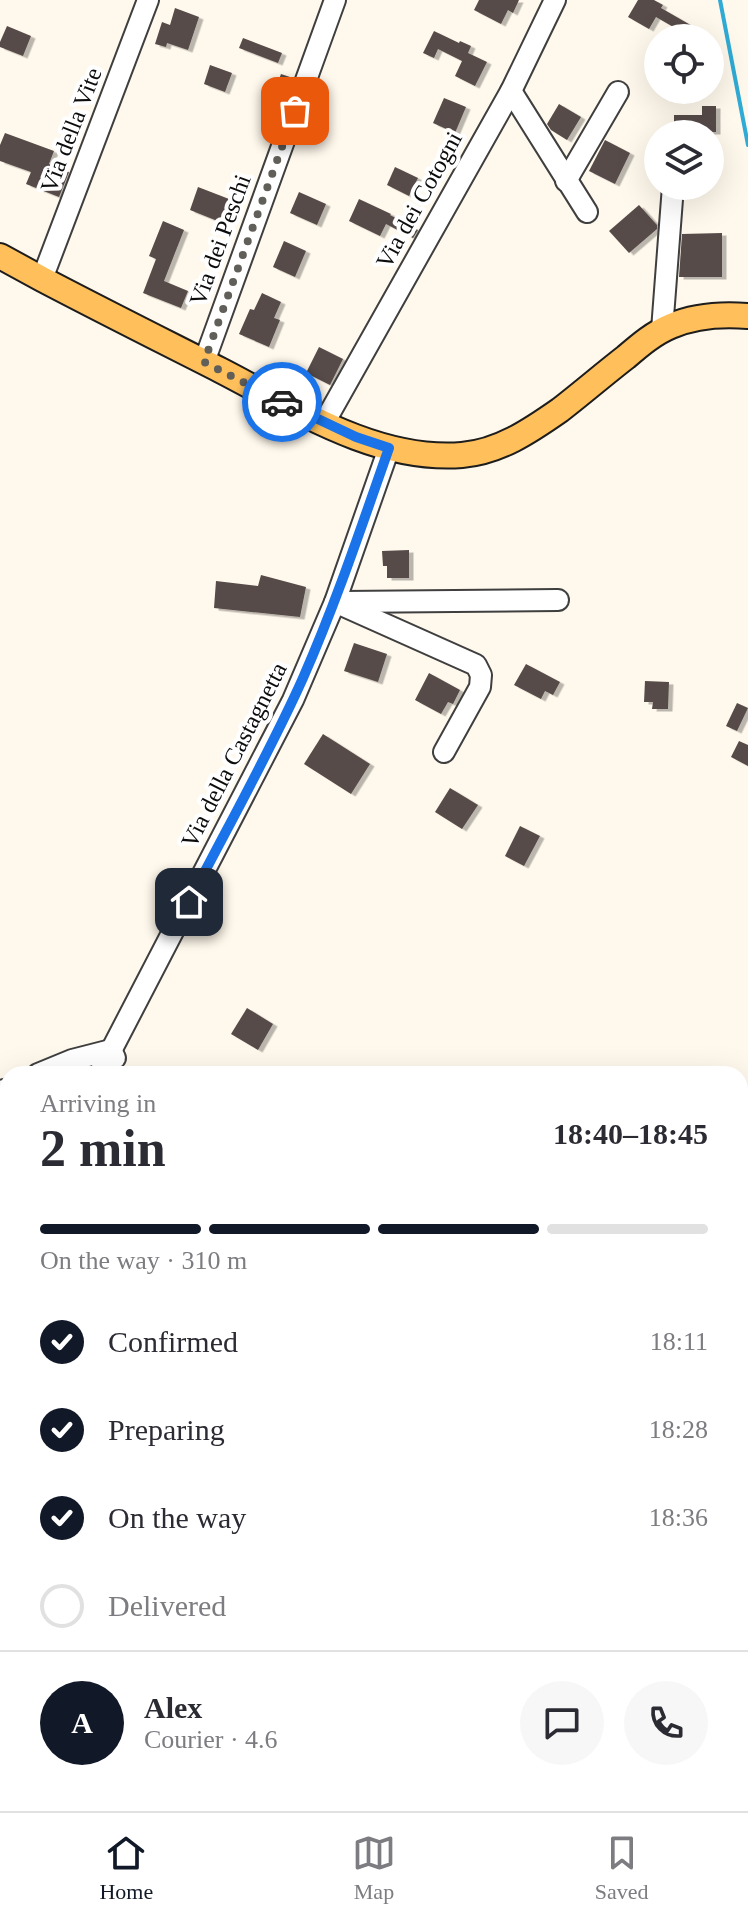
<!DOCTYPE html>
<meta charset="utf-8">
<style>
body{margin:0;font-family:"Times New Roman",serif;background:#f7f7f7;color:#2b2b33;height:100vh;display:flex;flex-direction:column;font-size:30px;white-space:nowrap}
*{box-sizing:border-box;margin:0}
p{font-size:26px;color:#7c7c81}
.icon{flex:none;width:44px;height:44px;fill:none;stroke:currentColor;stroke-width:2;stroke-linecap:round;stroke-linejoin:round}
.map{position:relative;flex:1;overflow:hidden}
.sheet{position:absolute;left:0px;top:1066px;width:748px;height:746px;display:flex;flex-direction:column;background:#fff;border-radius:24px 24px 0 0;box-shadow:0 8px 32px #0002}
.sheet>*{flex:none}
.buttons{position:absolute;left:644px;top:24px;display:grid;gap:16px}
.buttons a{display:grid;place-items:center;width:80px;height:80px;border-radius:50%;background:#fff;box-shadow:0 8px 32px #0002;font-size:40px}
.pin{position:absolute;display:grid;place-items:center;width:68px;height:68px;color:#fff;margin:-34px;border-radius:16px;box-shadow:0 4px 12px #0006}
.courier{position:absolute;display:grid;place-items:center;width:80px;height:80px;margin:-40px;border:6px solid #1a73e8;border-radius:50%;background:#fff;color:#222;box-shadow:0 2px 10px #0007}
.overview em{font-style:normal;font-weight:800}
.overview div{display:flex;flex-direction:column-reverse}
.overview{display:flex;align-items:center;justify-content:space-between;height:136px;padding:0 40px}
h1{font-size:52px;font-weight:800;line-height:60px}
.bar{display:grid;grid-template-columns:repeat(4,1fr);gap:12px 8px;align-content:center;height:96px;padding:0 40px}
.bar i{height:10px;border-radius:6px;background:#e1e1e2}
.bar .current{background:#111827}
.bar p{grid-column:span 4}
.line{display:flex;align-items:center;gap:20px;padding:0 40px;border-top:2px solid #e1e1e2}
.line div{flex:1}
.round{display:grid;place-items:center;flex:none;width:84px;height:84px;border-radius:42px;background:#f7f7f7}
ol{padding:0 40px;list-style:none}
li{display:flex;align-items:center;gap:24px;height:88px}
li p{margin-inline-start:auto}
li .icon{padding:8px;border-radius:50%;background:#111827;color:#fff;stroke-width:4}
li:last-child{color:#7c7c81}
li i{width:44px;height:44px;border:4px solid #e1e1e2;border-radius:50%}
.tabs{display:flex;justify-content:space-around;align-items:center;height:112px;border-top:2px solid #e1e1e2;background:#fff;font-size:22px;color:#7c7c81}
.tabs a{display:grid;justify-items:center;gap:4px}
.tabs .current{color:#111827}
.map>svg:first-child{display:block}
.lines{fill:none;stroke-linecap:round;stroke-linejoin:round}
.stream{stroke:#2fabd5;stroke-width:4}
.building{fill:#564b48;filter:url(#shadow)}
.minor-casing{stroke:#3f3f3f;stroke-width:24}
.major-casing{stroke:#1d1d1d;stroke-width:28}
.minor{stroke:#fff;stroke-width:20}
.major{stroke:#ffc05c;stroke-width:24}
.done{stroke:#615f5a;stroke-width:8;stroke-dasharray:0 14.4}
.route{stroke:#1a73e8;stroke-width:10}
.labels{text-anchor:middle;dominant-baseline:central;stroke-width:8;stroke-linejoin:round;paint-order:stroke}
.street-label{font-size:24px;fill:#0c0c0c;stroke:#fff}
</style>
<div class="map">
<svg width="748" height="1811" viewBox="0 0 748 1811">
<defs>
<filter id="shadow"><feDropShadow dx="4.5" dy="2.5" stdDeviation="0" flood-color="#0004"/></filter>
</defs>
<rect width="100%" height="100%" fill="#fff8ec"/>
<g class="lines">
<polyline class="stream" points="720,0 748,145"/>
</g>
<g class="building">
<polygon points="479,0 519,0 513,13 508,10 501,24 474,10"/>
<polygon points="638,0 654,0 663,5 661,8 694,27 689,36 656,17 649,29 628,17"/>
<polygon points="175,8 199,17 188,50 167,43 166,47 155,44 162,22 170,25"/>
<polygon points="7,26 31,36 23,56 0,47 0,42"/>
<polygon points="434,31 459,43 460,41 471,46 468,53 487,62 475,86 455,76 462,61 438,49 434,58 423,53"/>
<polygon points="243,38 282,53 278,63 239,48"/>
<polygon points="210,65 232,73 225,92 204,84"/>
<polygon points="281,74 293,78 280,112 268,108"/>
<polygon points="444,98 466,107 455,133 433,123"/>
<polygon points="559,104 581,117 567,140 551,130 547,124"/>
<polygon points="702,106 716,106 716,132 706,132 706,134 674,134 674,115 702,115"/>
<polygon points="5,133 54,151 49,164 69,172 59,197 26,184 31,172 0,161 0,145"/>
<polygon points="605,140 630,153 615,184 589,171"/>
<polygon points="395,167 418,178 409,196 387,185"/>
<polygon points="198,187 229,199 220,222 190,210"/>
<polygon points="299,192 326,204 317,225 290,213"/>
<polygon points="359,199 391,214 390,215 418,230 413,238 386,224 380,236 349,221"/>
<polygon points="639,205 657,225 657,229 629,253 609,231"/>
<polygon points="163,221 184,230 164,281 188,291 181,308 143,293 156,259 149,256"/>
<polygon points="722,233 722,277 679,277 682,234"/>
<polygon points="284,241 306,251 295,277 273,267"/>
<polygon points="262,293 281,302 274,318 280,320 269,347 239,334 250,309 254,310"/>
<polygon points="319,347 343,359 330,385 306,373"/>
<polygon points="409,550 409,578 387,578 387,566 383,566 382,551"/>
<polygon points="261,575 306,587 300,617 214,608 216,581 258,586"/>
<polygon points="354,643 387,654 378,682 344,671"/>
<polygon points="526,664 560,682 553,695 545,691 541,699 514,685"/>
<polygon points="429,673 460,690 453,704 448,702 441,714 415,700"/>
<polygon points="645,681 669,682 668,709 652,709 653,702 644,702"/>
<polygon points="737,703 748,708 737,731 726,726"/>
<polygon points="323,734 370,764 351,794 304,764"/>
<polygon points="739,741 748,745 748,766 731,757"/>
<polygon points="450,788 478,805 462,829 435,812"/>
<polygon points="520,826 540,836 524,866 505,856"/>
<polygon points="247,1008 273,1024 258,1050 231,1034"/>
</g>
<g class="lines">
<g class="minor-casing">
<g id="minor">
<polyline points="511,91 587,212"/>
<polyline points="566,181 618,92"/>
<polyline points="42,279 148,0"/>
<polyline points="662,330 673,186"/>
<polyline points="204,362 335,0"/>
<polyline points="324,423 511,91 555,0"/>
<polyline points="335,602 476,665 481,675 480,687 444,752"/>
<polyline points="343,602 558,600"/>
<polyline points="38,1074 72,1060 111,1050 115,1058"/>
<polyline points="99,1074 293,700 335,602 389,448"/>
<polyline points="0,1091 8,1089"/>
<polyline points="0,1270 8,1254"/>
<polyline points="0,1474 8,1484"/>
<polyline points="740,1561 748,1560"/>
<polyline points="740,1776 748,1772"/>
<polyline points="629,1804 636,1811"/>
<polyline points="107,1811 116,1804"/>
<polyline points="667,1811 681,1804"/>
</g>
</g>
<g class="major-casing">
<path id="major" d="M 0,256 L 42,279 C 101,310 161,340 220,370 C 294,408 376,462 462,455 C 499,452 530,431 560,410 C 582,393 604,374 626,357 C 640,345 654,333 671,326 C 694,316 723,314 748,316"/>
</g>
<use href="#minor" class="minor"/>
<use href="#major" class="major"/>
</g>
<g class="lines">
<polyline class="done" points="282,402 204,362 295,111"/>
<path class="route" d="M 189,902 C 227,828 269,754 303,678 C 336,603 362,525 389,448 L 356,437 L 282,402"/>
</g>
<g class="labels">
<g class="street-label">
<text transform="translate(71 130) rotate(-69)">Via della Vite</text>
<text transform="translate(419 200) rotate(-61)">Via dei Cotogni</text>
<text transform="translate(220 240) rotate(-70)">Via dei Peschi</text>
<text transform="translate(234 755) rotate(-63)">Via della Castagnetta</text>
</g>
</g>
</svg>
<div class="buttons">
<a><svg class="icon" aria-label="locate" viewBox="0 0 24 24"><circle cx="12" cy="12" r="6"/><path d="M12 2v4M12 18v4M2 12h4M18 12h4"/></svg></a>
<a><svg class="icon" aria-label="layers" viewBox="0 0 24 24"><path d="M12 4l9 5-9 5-9-5zM3 14l9 5 9-5"/></svg></a>
</div>
<div class="pin" style="left:295px;top:111px;background:#ea580c"><svg class="icon" aria-label="bag" viewBox="0 0 24 24"><path d="M5 8h14l-1 12H6zM9 8a3 3 0 0 1 6 0"/></svg></div>
<div class="pin" style="left:189px;top:902px;background:#1f2937"><svg class="icon" aria-label="home" viewBox="0 0 24 24"><path d="M3 11l9-7 9 7M6 9v11h12V9"/></svg></div>
<div class="courier" style="left:282px;top:402px"><svg class="icon" aria-label="car" viewBox="0 0 24 24"><path d="M5 17H2v-5l4-1 3-4h7l3 4 3 1v5h-3M9 17h6M6 11h13"/><circle cx="7" cy="17" r="2"/><circle cx="17" cy="17" r="2"/></svg></div>
<section class="sheet">
<div class="overview"><div><h1>2 min</h1><p>Arriving in</p></div><em>18:40–18:45</em></div>
<div class="bar"><i class="current"></i><i class="current"></i><i class="current"></i><i></i><p>On the way · 310 m</p></div>
<ol>
<li><svg class="icon" aria-label="check" viewBox="0 0 24 24"><path d="M5 12l5 5 9-10"/></svg>Confirmed<p>18:11</p></li>
<li><svg class="icon" aria-label="check" viewBox="0 0 24 24"><path d="M5 12l5 5 9-10"/></svg>Preparing<p>18:28</p></li>
<li><svg class="icon" aria-label="check" viewBox="0 0 24 24"><path d="M5 12l5 5 9-10"/></svg>On the way<p>18:36</p></li>
<li><i></i>Delivered</li>
</ol>
<div class="line" style="height:144px"><b class="round" style="background:#111827;color:#fff">A</b><div><b>Alex</b><p>Courier · 4.6</p></div><a class="round"><svg class="icon" aria-label="chat" viewBox="0 0 24 24"><path d="M4 5h16v11H9l-5 4z"/></svg></a><a class="round"><svg class="icon" aria-label="phone" viewBox="0 0 24 24"><path d="M5 4h4l2 5-3 2q2 4 5 5l2-3 5 2v4C11 20 4 13 5 4z"/></svg></a></div>
</section>
</div>
<nav class="tabs">
<a class="current"><svg class="icon" aria-label="home" viewBox="0 0 24 24"><path d="M3 11l9-7 9 7M6 9v11h12V9"/></svg>Home</a>
<a><svg class="icon" aria-label="map" viewBox="0 0 24 24"><path d="M3 6l6-2 6 2 6-2v14l-6 2-6-2-6 2zM9 4v14M15 6v14"/></svg>Map</a>
<a><svg class="icon" aria-label="saved" viewBox="0 0 24 24"><path d="M7 4h10v16l-5-4-5 4z"/></svg>Saved</a>
</nav>
